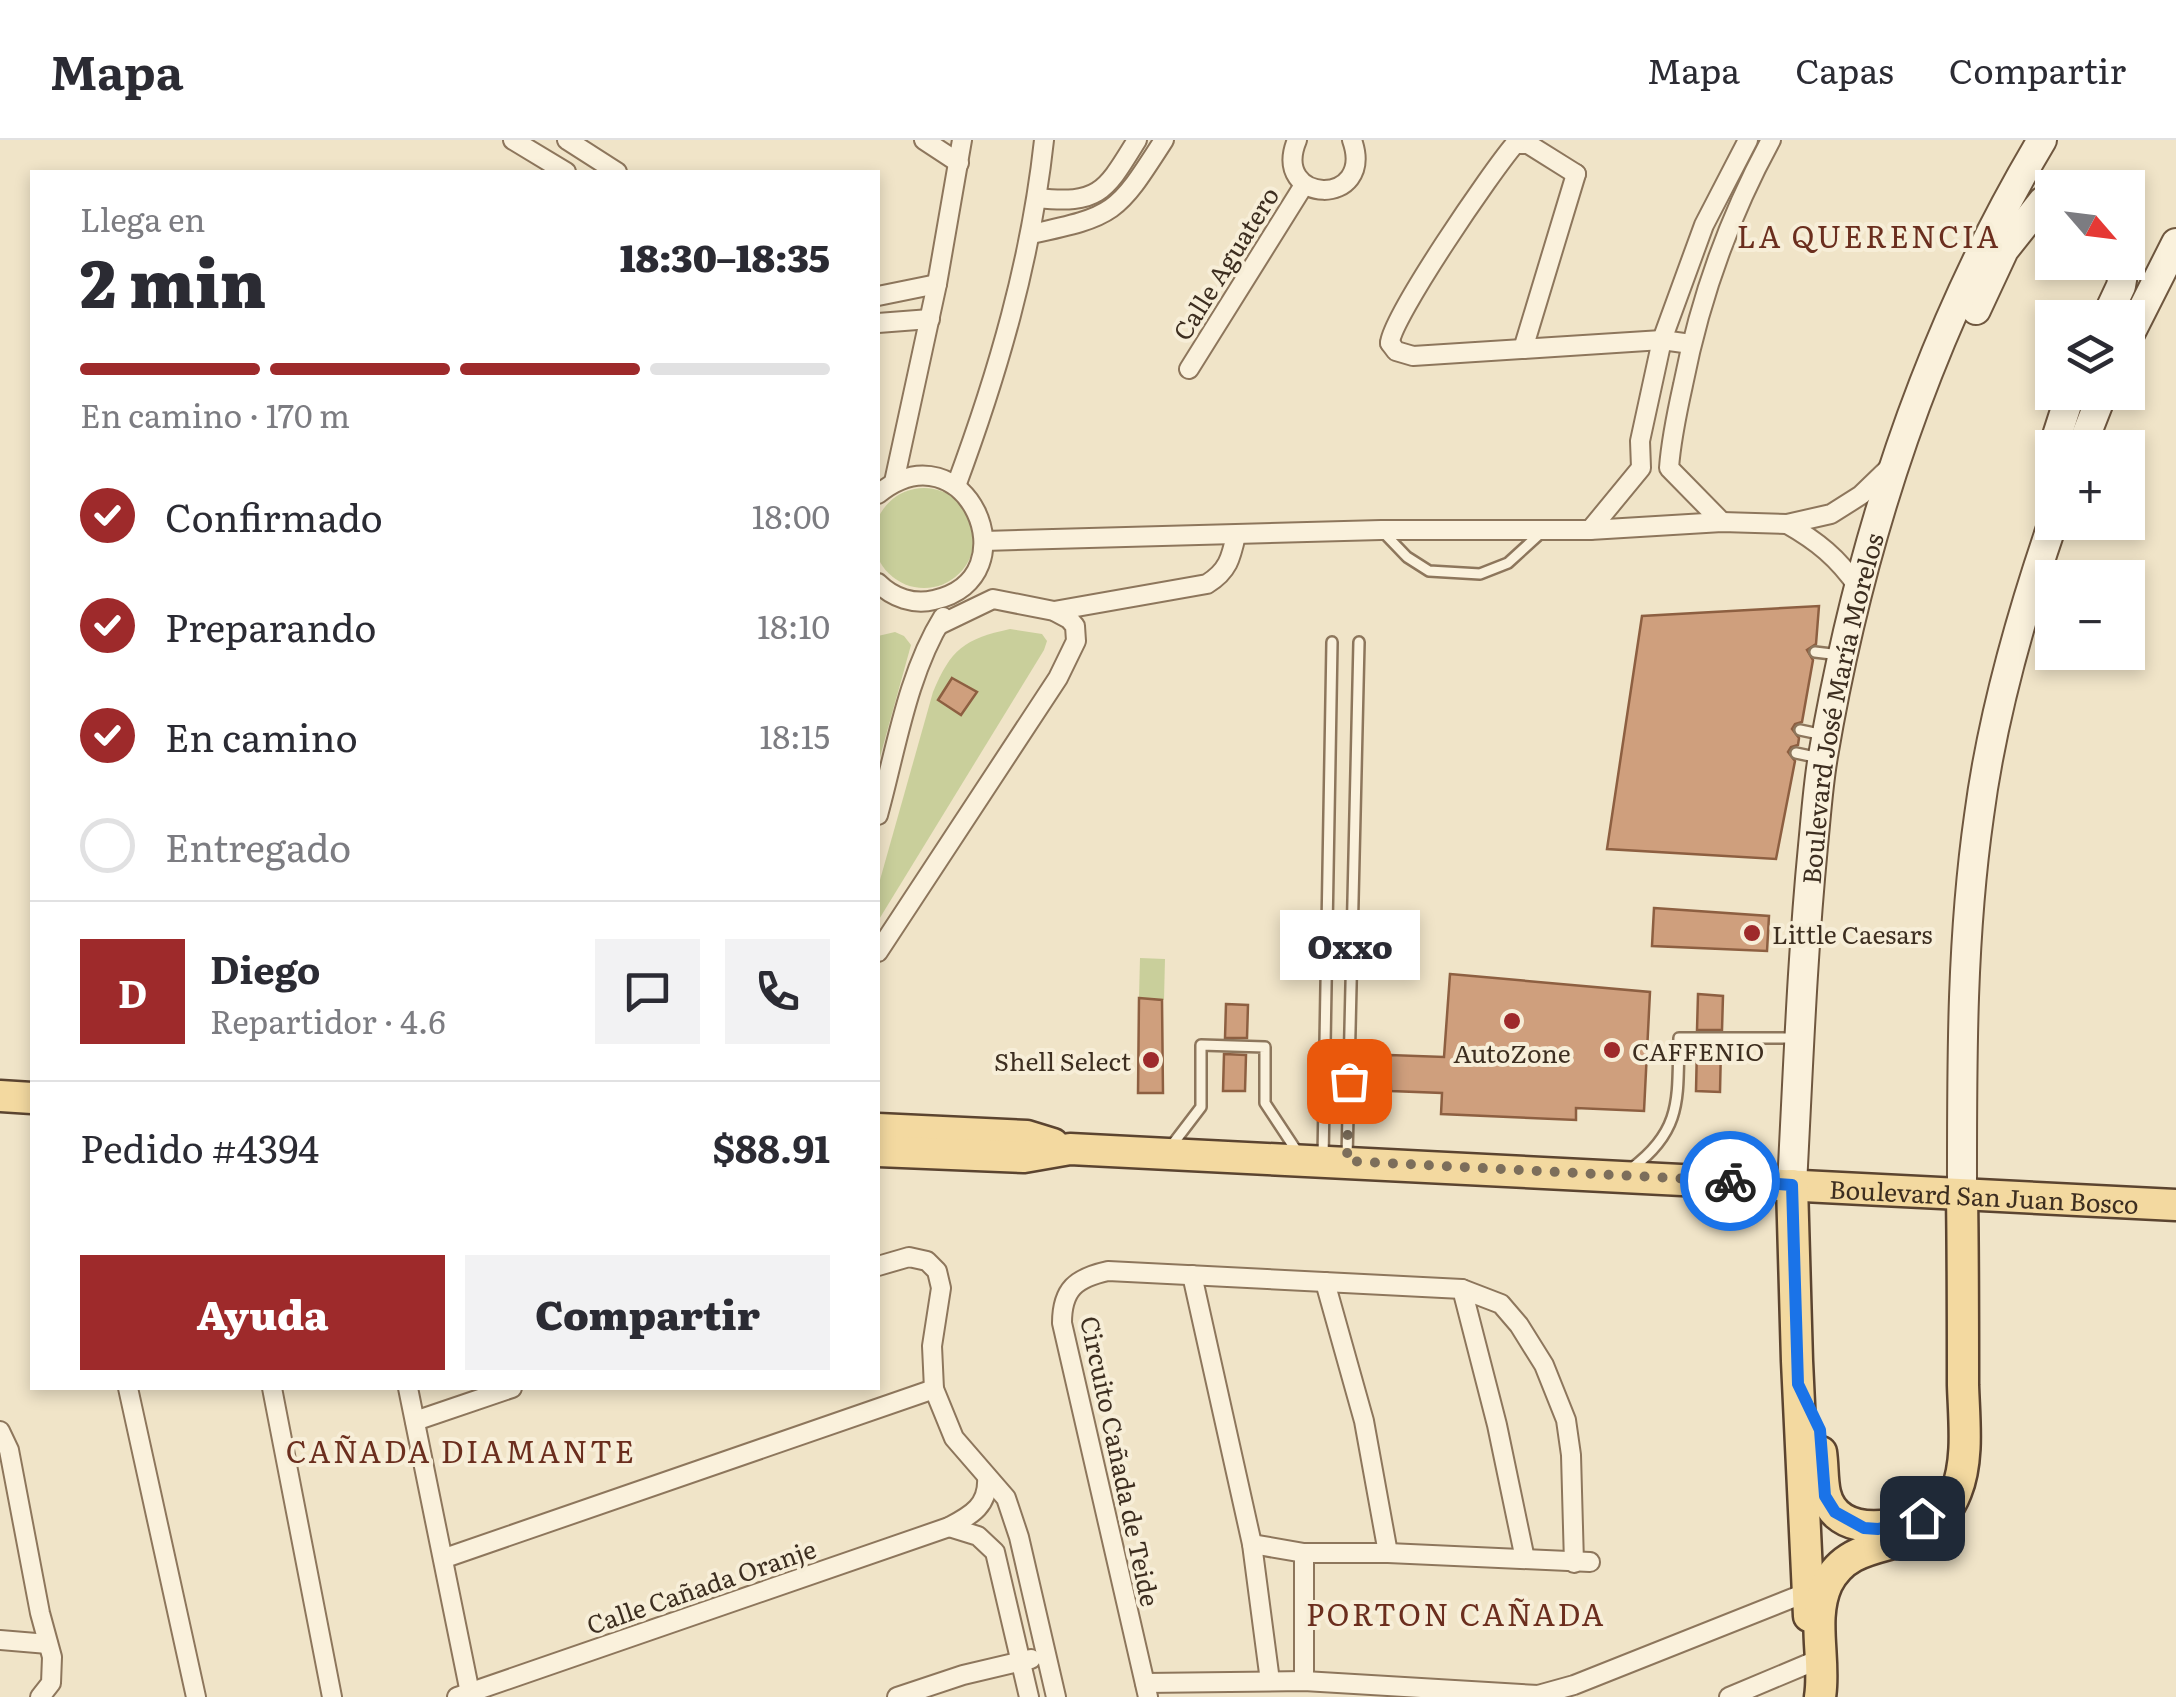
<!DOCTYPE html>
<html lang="es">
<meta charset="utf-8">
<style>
body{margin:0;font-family:Literata,serif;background:#f2f2f3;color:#2b2b33;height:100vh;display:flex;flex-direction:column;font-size:38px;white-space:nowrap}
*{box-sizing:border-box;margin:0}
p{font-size:32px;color:#7c7c81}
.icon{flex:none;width:55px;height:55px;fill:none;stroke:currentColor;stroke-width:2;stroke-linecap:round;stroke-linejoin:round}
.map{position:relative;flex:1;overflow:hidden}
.panel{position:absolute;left:30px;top:30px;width:850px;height:1220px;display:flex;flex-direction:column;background:#fff;border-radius:0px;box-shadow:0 5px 15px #0003}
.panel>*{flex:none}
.needle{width:65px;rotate:118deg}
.controls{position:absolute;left:2035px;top:30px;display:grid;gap:20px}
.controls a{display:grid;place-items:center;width:110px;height:110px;border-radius:0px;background:#fff;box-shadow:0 5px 15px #0003;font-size:50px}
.pin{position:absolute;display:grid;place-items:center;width:85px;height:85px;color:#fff;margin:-42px;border-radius:20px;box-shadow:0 5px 15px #0006}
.courier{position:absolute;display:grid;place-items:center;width:100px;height:100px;margin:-50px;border:8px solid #1a73e8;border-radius:50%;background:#fff;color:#222;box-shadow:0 2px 12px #0007}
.bubble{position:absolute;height:70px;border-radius:0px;background:#fff;box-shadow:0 5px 15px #0003;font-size:32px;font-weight:800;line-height:70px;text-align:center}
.summary em{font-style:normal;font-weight:800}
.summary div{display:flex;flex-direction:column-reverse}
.summary{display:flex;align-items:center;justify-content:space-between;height:170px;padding:0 50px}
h1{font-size:65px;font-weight:800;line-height:75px}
.bar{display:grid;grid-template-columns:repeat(4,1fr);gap:15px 10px;align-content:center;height:120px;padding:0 50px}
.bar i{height:12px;border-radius:8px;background:#e1e1e2}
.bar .on{background:#9e2a2b}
.bar p{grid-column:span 4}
.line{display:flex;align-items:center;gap:25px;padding:0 50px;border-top:2px solid #e1e1e2}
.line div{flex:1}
.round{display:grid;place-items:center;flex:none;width:105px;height:105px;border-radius:0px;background:#f2f2f3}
ol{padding:0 50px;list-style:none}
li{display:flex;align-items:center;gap:30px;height:110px}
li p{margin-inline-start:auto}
li .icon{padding:10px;border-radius:50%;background:#9e2a2b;color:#fff;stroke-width:4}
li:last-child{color:#7c7c81}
li i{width:55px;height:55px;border:5px solid #e1e1e2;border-radius:50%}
.primary-button{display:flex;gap:20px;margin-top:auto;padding:20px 50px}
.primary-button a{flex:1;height:115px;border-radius:0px;background:#9e2a2b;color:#fff;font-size:40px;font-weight:800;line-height:115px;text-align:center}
.primary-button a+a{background:#f2f2f3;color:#2b2b33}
header{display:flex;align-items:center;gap:60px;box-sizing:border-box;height:140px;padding:0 50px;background:#fff;border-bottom:2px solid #e1e1e2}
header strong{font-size:48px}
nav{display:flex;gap:55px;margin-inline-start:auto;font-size:35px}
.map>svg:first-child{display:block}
.green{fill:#c9cf9b}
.building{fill:#cf9f7d;stroke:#8d5f41;stroke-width:2.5}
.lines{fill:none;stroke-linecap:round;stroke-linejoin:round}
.lane-casing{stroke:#8d765c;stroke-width:14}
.street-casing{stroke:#8d765c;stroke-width:22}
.secondary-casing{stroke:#6f573f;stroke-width:32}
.primary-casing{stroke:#5b4430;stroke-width:35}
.lane{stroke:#faf1dc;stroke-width:9}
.street{stroke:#faf1dc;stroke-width:18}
.secondary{stroke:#faf1dc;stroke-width:28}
.primary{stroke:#f3d9a0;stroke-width:30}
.done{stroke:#7c6e5b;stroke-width:10;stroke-dasharray:0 18}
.route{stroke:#1a73e8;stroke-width:12}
.poi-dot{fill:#9e2a2b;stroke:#f7eed8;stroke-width:4}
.labels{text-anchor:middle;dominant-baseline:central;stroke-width:8;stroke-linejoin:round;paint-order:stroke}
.street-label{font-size:25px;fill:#3d2e20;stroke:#f7eed8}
.poi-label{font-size:25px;fill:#3d2e20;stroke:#f7eed8;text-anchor:start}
.quarter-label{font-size:30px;letter-spacing:2.5px;fill:#6b2e1e;stroke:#f7eed8}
</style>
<header>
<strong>Mapa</strong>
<nav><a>Mapa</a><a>Capas</a><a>Compartir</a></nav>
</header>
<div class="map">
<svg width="2176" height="1557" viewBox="0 0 2176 1557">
<rect width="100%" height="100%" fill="#f0e4c8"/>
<g class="green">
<circle cx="924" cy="398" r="50"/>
<path d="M 1010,489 L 1042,494 L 1047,501 L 1044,510 L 878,781 L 878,747 L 933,552 C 951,509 964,499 1010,489 Z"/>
<polygon points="895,492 904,496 911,505 878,624 878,496"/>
<polygon points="1140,818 1165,819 1164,860 1139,858"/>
</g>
<g class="building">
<polygon points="1819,466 1816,504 1807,510 1813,520 1802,582 1795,584 1792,589 1799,598 1798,605 1791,607 1788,612 1795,621 1776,719 1607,709 1642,476"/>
<polygon points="952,538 977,552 961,575 938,560"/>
<polygon points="1654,768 1769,776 1767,811 1652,806"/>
<polygon points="1450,834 1650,852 1644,971 1576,968 1576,980 1441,974 1442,953 1391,951 1390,915 1444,917"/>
<polygon points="1698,854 1723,856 1722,890 1697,890"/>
<polygon points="1139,858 1162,860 1163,953 1138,953"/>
<polygon points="1226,864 1248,865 1247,898 1225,898"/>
<polygon points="1697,906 1721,906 1720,952 1696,951"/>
<polygon points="1224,914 1246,915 1245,951 1223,951"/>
</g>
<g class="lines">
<g class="lane-casing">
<g id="lane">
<polyline points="1383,392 1407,417 1429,431 1480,434 1508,423 1543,391"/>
<polyline points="1815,512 1840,515"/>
<polyline points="1800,590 1824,595"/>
<polyline points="1796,613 1820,618"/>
<polyline points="1172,1005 1201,967 1201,905 1265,907 1265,963 1298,1013"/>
<polyline points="1347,1018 1359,502"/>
<polyline points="1323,1019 1332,502"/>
<path d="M 1632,1028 C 1684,989 1677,956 1679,898 L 1798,898"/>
</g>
</g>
<g class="street-casing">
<g id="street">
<polyline points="513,0 566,32"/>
<polyline points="567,0 617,32"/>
<polyline points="924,0 959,23"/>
<path d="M 1297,0 C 1270,65 1376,68 1352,0"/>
<polyline points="1515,4 1528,4 1576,34"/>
<path d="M 1038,58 C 1100,65 1106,50 1137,0"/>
<path d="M 1031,94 C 1116,76 1117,73 1164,0"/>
<polyline points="878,156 937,144"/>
<polyline points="878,183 930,179"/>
<polyline points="1390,203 1396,211 1413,216 1662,200 1691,204"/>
<path d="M 1390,203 C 1391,178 1493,29 1515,4"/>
<polyline points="1523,209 1576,34"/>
<polyline points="1189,229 1304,45"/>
<polyline points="894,342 937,144 962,0"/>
<path d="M 956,346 C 998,233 1031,120 1044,0"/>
<path d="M 878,354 C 965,283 1034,438 934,460 C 914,465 893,458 878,443"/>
<path d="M 1722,382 L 1669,328 C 1671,300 1677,272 1683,245 C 1700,158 1729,77 1771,0"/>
<path d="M 1787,384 C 1817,401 1838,418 1858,447"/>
<polyline points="1590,390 1641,328 1640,301 1662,200 1704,85 1748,0"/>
<polyline points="984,401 1381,390 1590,390 1722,382 1787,384 1831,374 1861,355 1890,327"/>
<path d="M 1054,471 L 1207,444 C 1228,431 1231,418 1236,395"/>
<path d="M 878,675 C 896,610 907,535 943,477"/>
<polyline points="878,812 1058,538 1076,501 1075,486 1069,479 1054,471 993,459 939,485"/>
<polyline points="878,1126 909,1117 927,1121 937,1131 941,1148 932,1206 934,1249 954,1298 1006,1358 1019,1397 1056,1557"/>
<polyline points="1192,1135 1252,1404 1270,1541"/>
<polyline points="1325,1142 1364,1281 1388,1413"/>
<polyline points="1462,1149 1497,1285 1525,1419"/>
<polyline points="128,1248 196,1557"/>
<polyline points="272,1248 332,1557"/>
<polyline points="408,1248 470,1553"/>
<polyline points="415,1281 512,1248"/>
<polyline points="0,1291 9,1310 40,1473 52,1517 51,1543 40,1557"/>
<polyline points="949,1387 978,1396 995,1412 1029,1557"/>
<polyline points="1252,1404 1304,1413 1388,1413 1590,1422"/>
<polyline points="445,1418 934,1249"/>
<polyline points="0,1500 48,1504"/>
<polyline points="1304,1541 1304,1413"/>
<polyline points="1145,1543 1304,1541 1538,1555 1574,1545 1808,1452"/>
<path d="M 457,1557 L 949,1387 C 972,1375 989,1365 987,1337"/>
<polyline points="897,1557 963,1535 1031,1519"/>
<path d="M 1148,1557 L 1062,1183 C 1062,1149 1076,1138 1108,1131 L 1462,1149 L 1501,1164 L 1519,1185 L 1544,1225 L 1566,1280 L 1571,1315 L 1574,1423"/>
<polyline points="1729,1557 1810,1523"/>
</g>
</g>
<g class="secondary-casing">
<g id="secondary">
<polyline points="1976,170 2004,110 2043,61 2052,59"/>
<polyline points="2106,178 2121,146 2125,122"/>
<polyline points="2128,198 2176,103"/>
<polyline points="2053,308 2071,252"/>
<polyline points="2081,308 2103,252"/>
<path id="s1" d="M 1792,1045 C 1798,932 1802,819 1813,706 C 1816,676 1818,645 1823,616 C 1860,399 1929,189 2042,0"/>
<path d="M 1962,1055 C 1962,928 1961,802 1979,676 C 1992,576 2020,478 2053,382"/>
</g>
</g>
<g class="primary-casing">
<g id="primary">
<polyline points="0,956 32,958"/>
<polyline points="878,989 1027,996 1053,1004"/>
<path id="s2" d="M 878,1011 L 1024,1017 L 1070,1009 L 2176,1065"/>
<polyline points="1792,1045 1797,1221 1809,1476"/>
<path d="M 1821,1312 C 1823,1325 1822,1340 1825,1353 C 1834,1391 1876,1389 1906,1382"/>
<path d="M 1820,1557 C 1826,1520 1811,1479 1827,1444 C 1856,1386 1928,1424 1956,1352 C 1969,1320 1964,1279 1963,1245 C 1963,1182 1963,1118 1962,1055"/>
</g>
</g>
<use href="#lane" class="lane"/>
<use href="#street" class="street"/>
<use href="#secondary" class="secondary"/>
<use href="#primary" class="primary"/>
</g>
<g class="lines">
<polyline class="done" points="1349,941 1347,1021 1730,1041"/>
<polyline class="route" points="1730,1041 1792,1045 1798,1244 1820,1290 1825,1356 1835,1372 1864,1388 1878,1389 1922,1378"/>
</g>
<g class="poi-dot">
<circle cx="1752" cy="793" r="10"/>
<circle cx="1512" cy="881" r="10"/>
<circle cx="1612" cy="910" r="10"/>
<circle cx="1151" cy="920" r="10"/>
</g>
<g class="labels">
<g class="street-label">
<text transform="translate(1225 123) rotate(-58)">Calle Aguatero</text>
<text stroke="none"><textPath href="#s1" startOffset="480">Boulevard José María Morelos</textPath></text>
<text stroke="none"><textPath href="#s2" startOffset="1108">Boulevard San Juan Bosco</textPath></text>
<text transform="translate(1121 1321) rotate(78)">Circuito Cañada de Teide</text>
<text transform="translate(701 1446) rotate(-19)">Calle Cañada Oranje</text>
</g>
<g class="poi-label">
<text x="1772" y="793">Little Caesars</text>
<text x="1632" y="910">CAFFENIO</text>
<text x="1512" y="912" text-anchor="middle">AutoZone</text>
<text x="1131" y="920" text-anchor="end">Shell Select</text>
</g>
<g class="quarter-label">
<text x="1869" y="95">LA QUERENCIA</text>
<text x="461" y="1310">CAÑADA DIAMANTE</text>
<text x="1456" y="1473">PORTON CAÑADA</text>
</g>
</g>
</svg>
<div class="controls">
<a><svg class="needle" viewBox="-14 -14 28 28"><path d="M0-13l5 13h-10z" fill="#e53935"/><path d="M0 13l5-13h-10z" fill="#7c7c81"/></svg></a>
<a><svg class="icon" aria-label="layers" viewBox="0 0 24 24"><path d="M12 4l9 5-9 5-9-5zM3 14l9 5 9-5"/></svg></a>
<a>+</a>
<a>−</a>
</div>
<div class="pin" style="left:1349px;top:941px;background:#ea580c"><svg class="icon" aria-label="bag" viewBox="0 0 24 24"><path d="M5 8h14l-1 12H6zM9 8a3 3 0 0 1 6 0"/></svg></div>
<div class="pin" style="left:1922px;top:1378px;background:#1f2937"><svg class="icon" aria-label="home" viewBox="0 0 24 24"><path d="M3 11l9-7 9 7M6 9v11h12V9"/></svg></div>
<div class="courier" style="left:1730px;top:1041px"><svg class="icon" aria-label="bike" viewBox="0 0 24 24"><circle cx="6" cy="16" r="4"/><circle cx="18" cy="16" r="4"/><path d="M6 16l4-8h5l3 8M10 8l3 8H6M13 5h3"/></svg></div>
<div class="bubble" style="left:1280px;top:770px;width:140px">Oxxo</div>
<section class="panel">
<div class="summary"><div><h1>2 min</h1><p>Llega en</p></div><em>18:30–18:35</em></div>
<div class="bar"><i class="on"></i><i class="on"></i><i class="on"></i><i></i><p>En camino · 170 m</p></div>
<ol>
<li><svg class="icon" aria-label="check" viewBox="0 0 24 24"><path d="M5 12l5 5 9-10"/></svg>Confirmado<p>18:00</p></li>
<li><svg class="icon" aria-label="check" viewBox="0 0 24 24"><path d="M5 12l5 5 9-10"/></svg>Preparando<p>18:10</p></li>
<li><svg class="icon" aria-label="check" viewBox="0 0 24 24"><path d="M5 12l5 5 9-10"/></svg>En camino<p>18:15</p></li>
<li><i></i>Entregado</li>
</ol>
<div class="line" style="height:180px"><b class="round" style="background:#9e2a2b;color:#fff">D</b><div><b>Diego</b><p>Repartidor · 4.6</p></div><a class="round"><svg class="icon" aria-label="chat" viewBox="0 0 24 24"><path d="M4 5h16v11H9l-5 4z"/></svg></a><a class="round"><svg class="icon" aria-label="phone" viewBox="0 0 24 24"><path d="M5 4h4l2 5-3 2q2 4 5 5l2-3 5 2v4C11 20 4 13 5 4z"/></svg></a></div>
<div class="line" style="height:130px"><div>Pedido #4394</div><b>$88.91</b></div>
<div class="primary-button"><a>Ayuda</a><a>Compartir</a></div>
</section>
</div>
